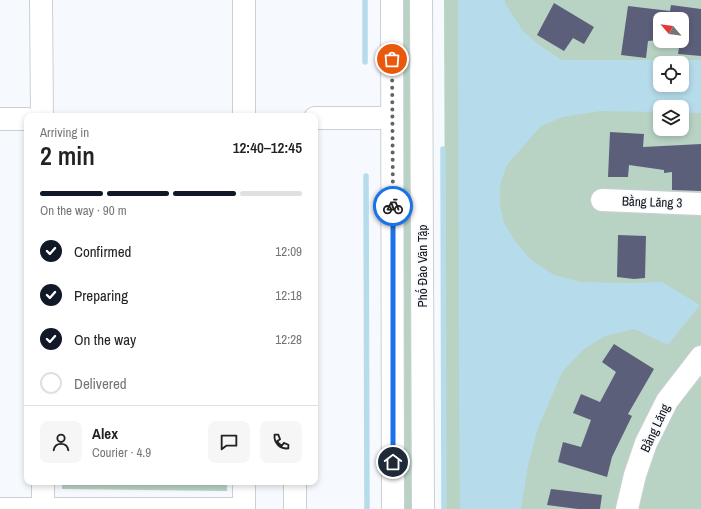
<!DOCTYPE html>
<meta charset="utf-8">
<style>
body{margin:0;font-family:"Archivo Narrow",sans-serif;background:#f6f6f6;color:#222;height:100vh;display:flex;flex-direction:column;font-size:15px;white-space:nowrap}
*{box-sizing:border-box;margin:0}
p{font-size:13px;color:#767676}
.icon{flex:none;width:22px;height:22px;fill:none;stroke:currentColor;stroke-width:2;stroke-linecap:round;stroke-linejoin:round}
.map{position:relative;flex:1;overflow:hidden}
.panel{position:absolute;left:24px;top:113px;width:294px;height:372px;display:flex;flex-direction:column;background:#fff;border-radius:8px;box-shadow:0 2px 6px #0003}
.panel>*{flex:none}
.needle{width:26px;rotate:298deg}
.controls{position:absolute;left:653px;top:12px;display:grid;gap:8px}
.controls a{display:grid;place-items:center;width:36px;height:36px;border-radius:8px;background:#fff;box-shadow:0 2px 6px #0003;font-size:20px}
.pin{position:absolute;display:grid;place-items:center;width:34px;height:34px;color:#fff;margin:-17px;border:2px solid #fff;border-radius:50%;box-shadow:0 1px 4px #0007}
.courier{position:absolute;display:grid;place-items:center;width:40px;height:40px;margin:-20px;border:3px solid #1a73e8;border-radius:50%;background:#fff;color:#222;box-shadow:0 1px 5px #0007}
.headline em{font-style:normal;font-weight:600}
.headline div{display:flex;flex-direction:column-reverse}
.headline{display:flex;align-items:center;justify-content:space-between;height:68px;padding:0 16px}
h1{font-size:26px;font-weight:600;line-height:30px}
.bar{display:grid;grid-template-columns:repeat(4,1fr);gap:6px 4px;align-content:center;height:48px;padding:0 16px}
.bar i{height:5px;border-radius:3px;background:#e0e0e0}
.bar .selected{background:#111827}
.bar p{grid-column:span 4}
.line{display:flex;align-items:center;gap:10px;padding:0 16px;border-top:1px solid #e0e0e0}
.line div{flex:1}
.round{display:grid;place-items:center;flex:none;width:42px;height:42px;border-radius:8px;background:#f6f6f6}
ol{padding:0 16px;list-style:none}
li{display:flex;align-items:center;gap:12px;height:44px}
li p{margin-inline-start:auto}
li .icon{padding:4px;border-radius:50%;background:#111827;color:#fff;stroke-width:4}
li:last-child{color:#767676}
li i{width:22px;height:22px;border:2px solid #e0e0e0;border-radius:50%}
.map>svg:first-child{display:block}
.green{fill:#b8d3c4;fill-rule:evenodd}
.water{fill:#b6dbeb;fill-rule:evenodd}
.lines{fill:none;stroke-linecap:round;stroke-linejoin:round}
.stream{stroke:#b6dbeb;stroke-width:5.5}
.building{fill:#5c5f7a}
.minor-casing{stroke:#cccfd4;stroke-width:24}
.major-casing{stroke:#cccfd4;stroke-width:24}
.minor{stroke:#fff;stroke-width:22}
.major{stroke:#fff;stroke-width:22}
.done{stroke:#626366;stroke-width:4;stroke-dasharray:0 7.2}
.route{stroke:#1a73e8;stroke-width:5}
.labels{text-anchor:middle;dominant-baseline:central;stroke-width:3.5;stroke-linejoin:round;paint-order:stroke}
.street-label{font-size:13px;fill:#121214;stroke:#f6f9fe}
</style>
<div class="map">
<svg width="701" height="509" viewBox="0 0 701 509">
<rect width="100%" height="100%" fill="#f6f9fe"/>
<g class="green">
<polygon points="401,0 413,0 414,509 402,509"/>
<path d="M 444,0 L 701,0 L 701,509 L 446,509 ZM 660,19 L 682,19 L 682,41 L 660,41 ZM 660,63 L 682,63 L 682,85 L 660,85 ZM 660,107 L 682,107 L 682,129 L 660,129 Z"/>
<polygon points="62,482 227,482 227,491 62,489"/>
</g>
<path class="water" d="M 458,0 L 505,0 L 505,3 L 523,31 L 539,45 L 562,60 L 701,60 L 701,113 L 682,113 L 682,107 L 660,107 L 660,112 L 601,111 L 563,117 L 541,126 L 507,165 L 500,185 L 500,205 L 504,223 L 516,242 L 530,259 L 554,275 L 582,282 L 625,283 L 662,282 L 700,305 L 668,345 L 634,329 L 605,336 L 584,349 L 562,372 L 538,428 L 528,465 L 521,509 L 460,509 L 459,397 ZM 660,63 L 682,63 L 682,85 L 660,85 Z"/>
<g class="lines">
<g class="stream">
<polyline points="365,0 365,62"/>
<polyline points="443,149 444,509"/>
<polyline points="366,176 367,509"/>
</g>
</g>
<g class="building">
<polygon points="554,3 594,27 584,44 573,38 564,51 537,35"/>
<polygon points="671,5 701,9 701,56 678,54 680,41 682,41 682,19 660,19 660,40 648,41 646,58 621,55 628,6 670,11"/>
<polygon points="610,132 644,134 643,147 701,144 701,191 672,190 672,172 664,173 664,170 629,165 628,177 608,177"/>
<polygon points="618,235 646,236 645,278 634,279 617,277"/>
<polygon points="614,344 654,369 628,414 632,416 612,457 607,477 558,462 563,442 581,447 591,420 573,413 581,394 600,402 616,372 602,362"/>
<polygon points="551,489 602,495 600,509 578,509 547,505"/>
</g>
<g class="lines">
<g class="minor-casing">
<g id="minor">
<polyline points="41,0 42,116"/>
<polyline points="244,0 244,116"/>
<polyline points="315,118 392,118"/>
<polyline points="0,119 27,119"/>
<polyline points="602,200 701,204"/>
<polyline points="43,482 43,508"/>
<polyline points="244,482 244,509"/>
<polyline points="295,482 295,509"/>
<polyline points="0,509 244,509"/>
<polyline points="627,509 635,475 646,443 667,401 701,357"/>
</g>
</g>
<g class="major-casing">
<g id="major">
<polyline points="392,0 393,509"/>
<polyline points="421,0 423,509"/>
</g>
</g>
<use href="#minor" class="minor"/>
<use href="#major" class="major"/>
</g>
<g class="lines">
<polyline class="done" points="392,59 393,206"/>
<polyline class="route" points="393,206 393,462"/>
</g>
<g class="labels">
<g class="street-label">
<text transform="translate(652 202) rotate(2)">Bằng Lăng 3</text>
<text transform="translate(422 266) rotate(-90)">Phố Đào Văn Tập</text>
<text transform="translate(655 428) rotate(-65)">Bằng Lăng</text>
</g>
</g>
</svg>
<div class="controls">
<a><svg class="needle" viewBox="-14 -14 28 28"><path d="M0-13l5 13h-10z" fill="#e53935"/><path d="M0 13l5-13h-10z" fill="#767676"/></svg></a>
<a><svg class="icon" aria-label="locate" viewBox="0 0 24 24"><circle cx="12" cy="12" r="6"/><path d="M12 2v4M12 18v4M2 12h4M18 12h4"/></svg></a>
<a><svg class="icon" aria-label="layers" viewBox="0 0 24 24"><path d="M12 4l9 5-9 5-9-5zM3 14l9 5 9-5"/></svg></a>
</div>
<div class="pin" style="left:392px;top:59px;background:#ea580c"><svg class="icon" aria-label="bag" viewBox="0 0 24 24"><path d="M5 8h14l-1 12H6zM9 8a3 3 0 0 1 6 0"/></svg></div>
<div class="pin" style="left:393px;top:462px;background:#1f2937"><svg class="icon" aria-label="home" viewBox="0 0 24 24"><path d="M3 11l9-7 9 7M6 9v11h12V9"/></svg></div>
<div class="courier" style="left:393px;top:206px"><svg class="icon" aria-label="bike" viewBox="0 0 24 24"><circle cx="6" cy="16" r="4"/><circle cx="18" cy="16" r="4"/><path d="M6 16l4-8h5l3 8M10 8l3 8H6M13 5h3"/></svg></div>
<section class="panel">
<div class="headline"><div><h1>2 min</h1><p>Arriving in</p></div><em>12:40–12:45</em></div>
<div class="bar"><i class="selected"></i><i class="selected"></i><i class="selected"></i><i></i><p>On the way · 90 m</p></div>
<ol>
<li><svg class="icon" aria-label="check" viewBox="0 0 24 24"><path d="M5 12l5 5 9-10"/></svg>Confirmed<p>12:09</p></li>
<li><svg class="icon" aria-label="check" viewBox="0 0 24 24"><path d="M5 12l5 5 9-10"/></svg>Preparing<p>12:18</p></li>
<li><svg class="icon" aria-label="check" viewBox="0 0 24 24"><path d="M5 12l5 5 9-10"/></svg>On the way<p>12:28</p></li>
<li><i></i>Delivered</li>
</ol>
<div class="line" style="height:72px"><a class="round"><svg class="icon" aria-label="person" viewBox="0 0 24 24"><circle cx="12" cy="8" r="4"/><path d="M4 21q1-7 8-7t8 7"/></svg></a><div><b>Alex</b><p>Courier · 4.9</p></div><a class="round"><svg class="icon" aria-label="chat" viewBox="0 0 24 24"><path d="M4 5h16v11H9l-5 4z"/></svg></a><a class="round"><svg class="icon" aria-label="phone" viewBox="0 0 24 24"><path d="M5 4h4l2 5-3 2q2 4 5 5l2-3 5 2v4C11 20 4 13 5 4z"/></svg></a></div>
</section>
</div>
